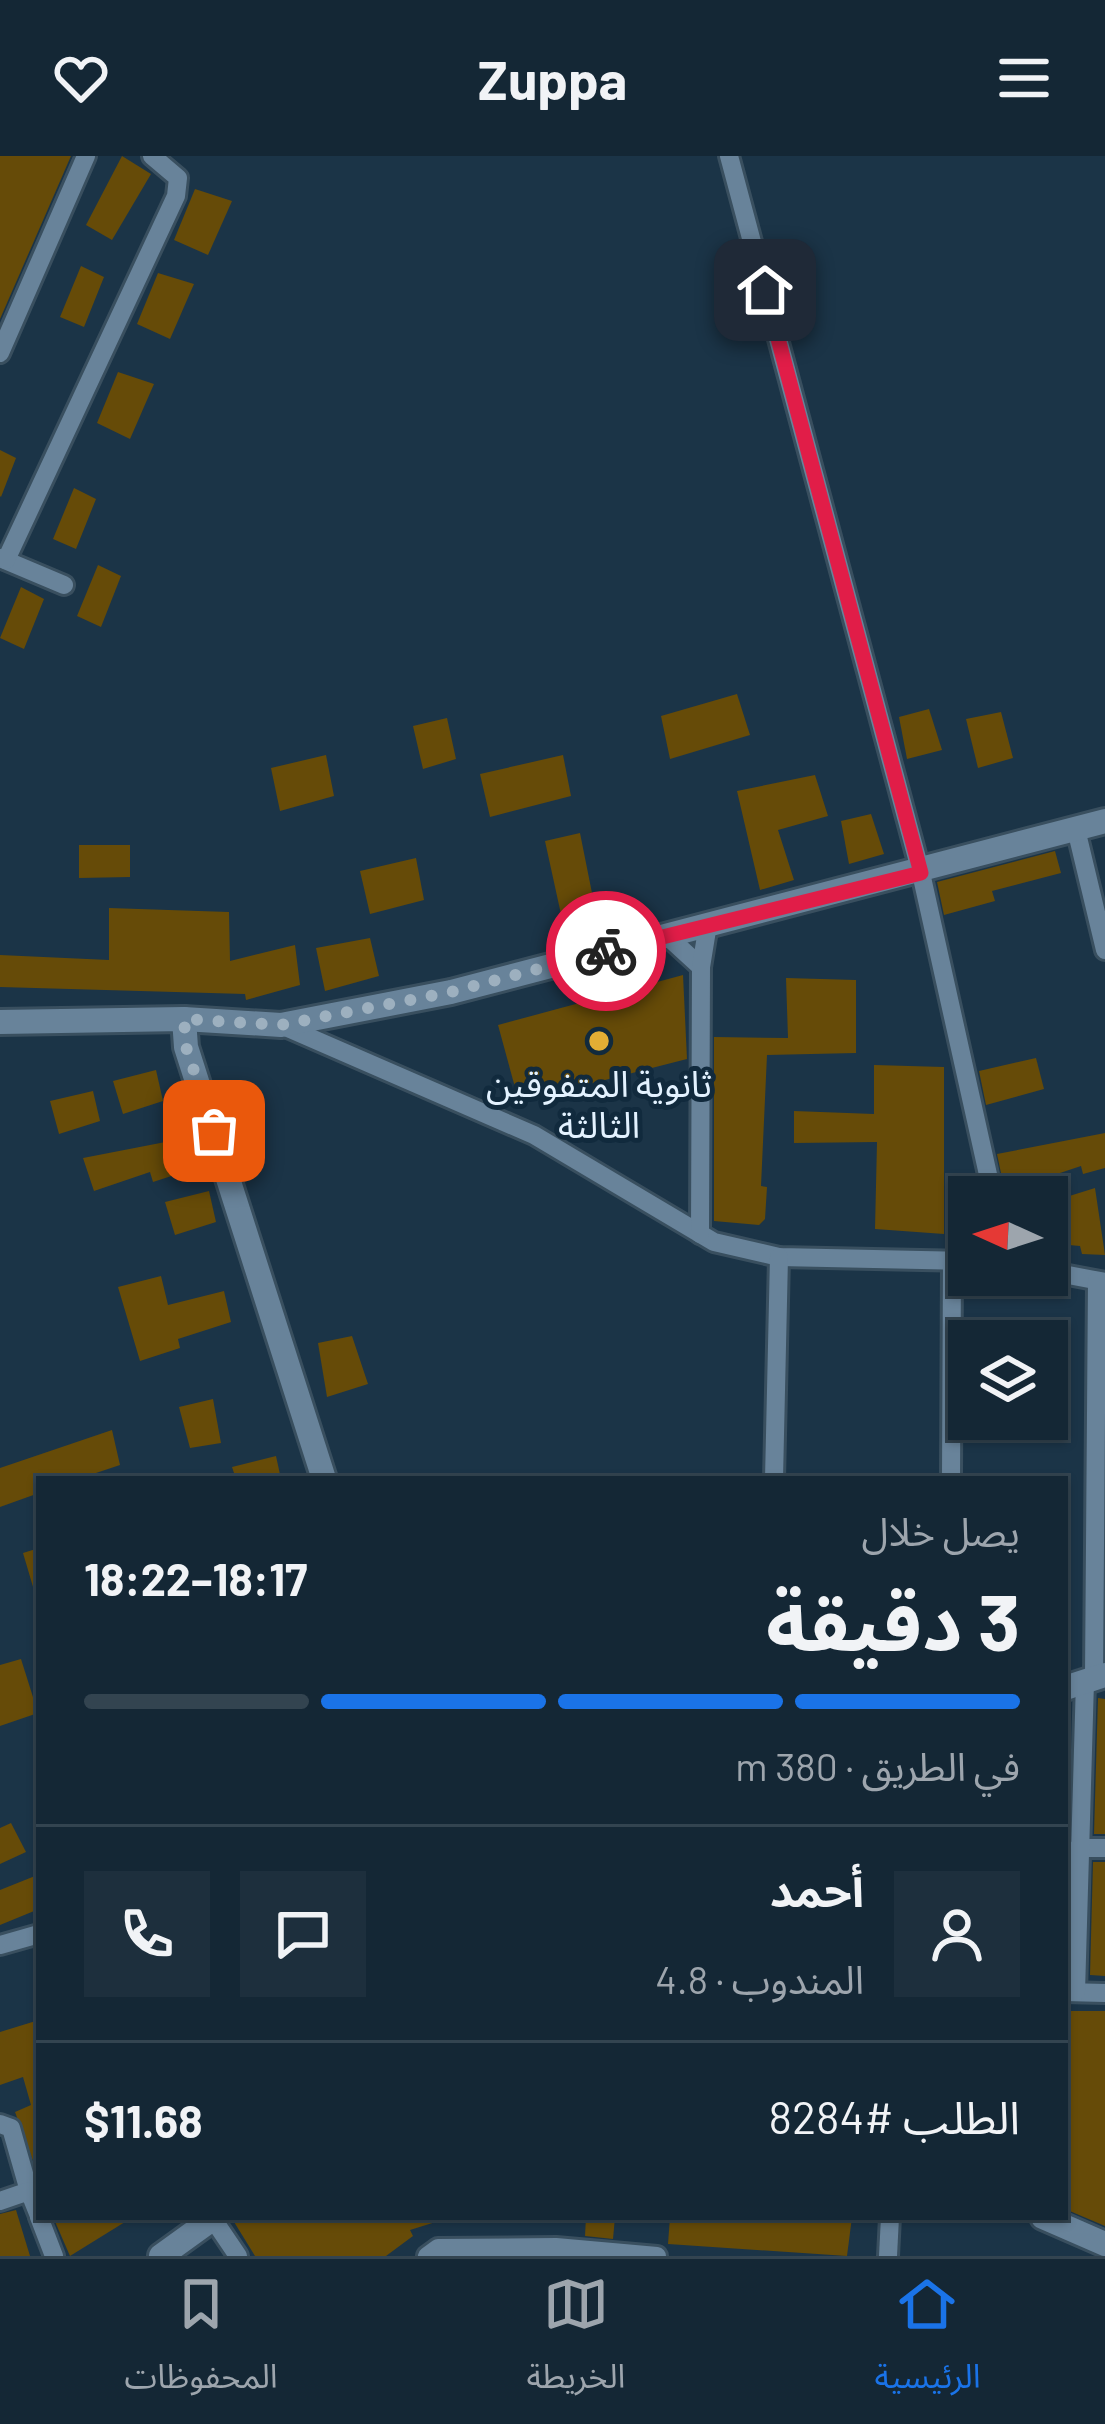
<!DOCTYPE html>
<html lang="ar">
<meta charset="utf-8">
<style>
body{margin:0;font-family:Barlow,"Noto Sans Arabic",sans-serif;background:#1d2f3d;color:#f1f3f6;direction:rtl;height:100vh;display:flex;flex-direction:column;font-size:45px;white-space:nowrap}
*{box-sizing:border-box;margin:0}
p{font-size:39px;color:#9da5ad}
.icon{flex:none;width:66px;height:66px;fill:none;stroke:currentColor;stroke-width:2;stroke-linecap:round;stroke-linejoin:round}
.map{position:relative;flex:1;overflow:hidden;direction:ltr}
.details{position:absolute;left:36px;top:1320px;width:1032px;height:744px;display:flex;flex-direction:column;background:#142735;border-radius:0px;box-shadow:0 3px 9px #0004,0 0 0 3px #334450;direction:rtl}
.details>*{flex:none}
.needle{width:78px;rotate:273deg}
.buttons{position:absolute;left:948px;top:1020px;display:grid;gap:24px}
.buttons a{display:grid;place-items:center;width:120px;height:120px;border-radius:0px;background:#142735;box-shadow:0 3px 9px #0004,0 0 0 3px #334450;font-size:60px}
.pin{position:absolute;display:grid;place-items:center;width:102px;height:102px;color:#fff;margin:-51px;border-radius:24px;box-shadow:0 6px 18px #0006}
.courier{position:absolute;display:grid;place-items:center;width:120px;height:120px;margin:-60px;border:9px solid #e11d48;border-radius:50%;background:#fff;color:#222;box-shadow:0 3px 15px #0007}
.head em{font-style:normal;font-weight:700}
.head div{display:flex;flex-direction:column-reverse}
.head{display:flex;align-items:center;justify-content:space-between;height:204px;padding:0 48px}
h1{font-size:78px;font-weight:700;line-height:90px}
.bar{display:grid;grid-template-columns:repeat(4,1fr);gap:18px 12px;align-content:center;height:144px;padding:0 48px}
.bar i{height:15px;border-radius:9px;background:#334450}
.bar .active{background:#1a73e8}
.bar p{grid-column:span 4}
.line{display:flex;align-items:center;gap:30px;padding:0 48px;border-top:3px solid #334450}
.line div{flex:1}
.round{display:grid;place-items:center;flex:none;width:126px;height:126px;border-radius:0px;background:#1d2f3d}
header{display:flex;justify-content:space-between;align-items:center;height:156px;padding:0 48px;background:#142735;font-size:54px;font-weight:700}
.tab-bar{display:flex;justify-content:space-around;align-items:center;height:168px;border-top:3px solid #334450;background:#142735;font-size:33px;color:#9da5ad}
.tab-bar a{display:grid;justify-items:center;gap:6px}
.tab-bar .active{color:#1a73e8}
.map>svg:first-child{display:block}
.building{fill:#664b08}
.lines{fill:none;stroke-linecap:round;stroke-linejoin:round}
.minor-casing{stroke:#394f5f;stroke-width:24}
.tertiary-casing{stroke:#394f5f;stroke-width:30}
.minor{stroke:#68839a;stroke-width:18}
.tertiary{stroke:#68839a;stroke-width:24}
.done{stroke:#9db0bf;stroke-width:12;stroke-dasharray:0 21.6}
.route{stroke:#e11d48;stroke-width:15}
.poi-dot{fill:#e3ae34;stroke:#112a3d;stroke-width:4.5}
.labels{text-anchor:middle;dominant-baseline:central;stroke-width:10;stroke-linejoin:round;paint-order:stroke}
.poi-label{font-size:36px;fill:#e3f2ff;stroke:#112a3d}
</style>
<header><svg class="icon" aria-label="menu" viewBox="0 0 24 24"><path d="M4 6h16M4 12h16M4 18h16"/></svg>Zuppa<svg class="icon" aria-label="heart" viewBox="0 0 24 24"><path d="M12 20l-8-8c-3-5 5-10 8-4 3-6 11-1 8 4z"/></svg></header>
<div class="map">
<svg width="1105" height="2100" viewBox="0 0 1105 2100">
<rect width="100%" height="100%" fill="#1b3447"/>
<g class="building">
<polygon points="0,0 71,0 0,163"/>
<polygon points="122,0 151,18 112,84 86,69"/>
<polygon points="195,33 232,45 208,99 174,84"/>
<polygon points="81,110 104,121 84,171 60,161"/>
<polygon points="158,117 194,128 170,183 137,168"/>
<polygon points="118,216 154,228 130,283 97,267"/>
<polygon points="0,294 16,302 1,341 0,340"/>
<polygon points="74,332 96,343 76,393 53,383"/>
<polygon points="98,409 121,420 101,471 77,460"/>
<polygon points="21,431 44,443 24,493 0,482"/>
<polygon points="737,538 750,579 670,603 661,560"/>
<polygon points="929,553 942,594 907,603 899,561"/>
<polygon points="1001,556 1013,602 978,612 966,563"/>
<polygon points="447,562 456,603 423,613 413,570"/>
<polygon points="326,599 334,640 280,655 271,612"/>
<polygon points="563,599 571,640 490,661 480,618"/>
<polygon points="815,619 828,660 778,674 794,724 760,734 737,635"/>
<polygon points="871,658 884,698 849,708 841,665"/>
<polygon points="580,677 597,762 564,772 545,685"/>
<polygon points="79,689 130,689 130,721 79,722"/>
<polygon points="1055,695 1061,717 992,735 995,745 944,759 937,726"/>
<polygon points="416,702 424,744 370,758 360,715"/>
<polygon points="109,752 229,756 230,805 295,789 300,829 246,844 245,838 0,831 0,799 109,804"/>
<polygon points="370,782 379,820 325,835 316,792"/>
<polygon points="683,819 687,903 519,946 498,869"/>
<polygon points="786,822 856,824 856,897 767,899 761,1030 767,1031 765,1063 759,1069 714,1065 714,881 788,882"/>
<polygon points="1036,902 1044,933 986,949 979,915"/>
<polygon points="874,909 944,911 944,1078 875,1073 877,986 794,987 794,955 874,958"/>
<polygon points="156,914 163,945 123,958 113,925"/>
<polygon points="93,935 100,965 59,978 50,945"/>
<polygon points="1105,977 1105,1012 1083,1018 1081,1010 1048,1021 1052,1041 1006,1041 997,998"/>
<polygon points="186,982 193,1013 153,1026 150,1016 94,1035 83,1002"/>
<polygon points="1095,1032 1105,1099 1082,1098 1080,1090 1047,1087 1047,1047"/>
<polygon points="209,1035 216,1066 175,1079 165,1046"/>
<polygon points="161,1120 168,1149 224,1135 231,1166 178,1183 180,1192 140,1205 118,1131"/>
<polygon points="352,1180 368,1228 327,1241 318,1187"/>
<polygon points="213,1243 221,1287 190,1292 179,1251"/>
<polygon points="112,1274 120,1309 78,1323 39,1323 39,1337 0,1351 0,1312"/>
<polygon points="276,1300 281,1323 236,1323 232,1311"/>
<polygon points="39,1392 39,1440 36,1441 23,1397"/>
<polygon points="21,1503 38,1557 0,1570 0,1509"/>
<polygon points="1098,1542 1105,1543 1105,1678 1094,1678"/>
<polygon points="1065,1567 1070,1567 1067,1674 1065,1674"/>
<polygon points="11,1667 26,1696 0,1708 0,1672"/>
<polygon points="1093,1706 1105,1706 1105,1820 1090,1819"/>
<polygon points="35,1720 39,1753 0,1769 0,1734"/>
<polygon points="1065,1855 1105,1855 1105,2070 1065,2053"/>
<polygon points="39,1864 39,2021 15,1956 31,1949 23,1921 0,1929 0,1876"/>
<polygon points="16,2054 30,2100 0,2100 0,2058"/>
<polygon points="53,2061 133,2061 70,2100"/>
<polygon points="231,2061 442,2061 442,2064 410,2074 413,2080 386,2100 255,2100"/>
<polygon points="586,2061 615,2061 613,2083 585,2080"/>
<polygon points="670,2061 852,2061 847,2100 668,2088"/>
</g>
<g class="lines">
<g class="minor-casing">
<g id="minor">
<polyline points="729,0 921,717 993,1041"/>
<polyline points="0,197 86,0"/>
<polyline points="0,402 64,429"/>
<polyline points="6,404 176,40 178,22 152,0"/>
<polyline points="1076,673 1105,794"/>
<polyline points="666,779 701,811"/>
<polyline points="281,869 534,979 714,1086 779,1101 969,1105"/>
<polyline points="700,1078 701,811 708,768"/>
<polyline points="1047,1115 1105,1126"/>
<polyline points="774,1323 779,1101"/>
<polyline points="951,1323 952,1105"/>
<polyline points="1094,1522 1097,1125"/>
<polyline points="1078,1692 1105,1692"/>
<polyline points="0,1789 39,1778"/>
<polyline points="1065,1836 1105,1837"/>
<polyline points="1076,1836 1085,1525"/>
<polyline points="0,1968 11,1972 29,2035"/>
<polyline points="0,2045 29,2035 39,2060"/>
<polyline points="39,2061 54,2100"/>
<polyline points="213,2063 238,2100"/>
<polyline points="427,2100 438,2092 556,2091 657,2100"/>
<polyline points="888,2100 890,2061"/>
</g>
</g>
<g class="tertiary-casing">
<g id="tertiary">
<polyline points="184,863 186,891 324,1323"/>
<polyline points="0,866 184,863 281,869 451,836 1105,665"/>
<polyline points="1065,1532 1105,1519"/>
<polyline points="1043,2061 1105,2088"/>
<polyline points="161,2100 215,2061"/>
</g>
</g>
<use href="#minor" class="minor"/>
<use href="#tertiary" class="tertiary"/>
</g>
<g class="lines">
<polyline class="done" points="214,975 186,891 184,863 281,869 451,836 606,795"/>
<polyline class="route" points="606,795 921,717 765,134"/>
</g>
<circle class="poi-dot" cx="599" cy="885" r="12"/>
<g class="labels">
<g class="poi-label">
<text x="599" y="926">ثانوية المتفوقين<tspan x="599" dy="41">الثالثة</tspan></text>
</g>
</g>
</svg>
<div class="buttons">
<a><svg class="needle" viewBox="-14 -14 28 28"><path d="M0-13l5 13h-10z" fill="#e53935"/><path d="M0 13l5-13h-10z" fill="#9da5ad"/></svg></a>
<a><svg class="icon" aria-label="layers" viewBox="0 0 24 24"><path d="M12 4l9 5-9 5-9-5zM3 14l9 5 9-5"/></svg></a>
</div>
<div class="pin" style="left:214px;top:975px;background:#ea580c"><svg class="icon" aria-label="bag" viewBox="0 0 24 24"><path d="M5 8h14l-1 12H6zM9 8a3 3 0 0 1 6 0"/></svg></div>
<div class="pin" style="left:765px;top:134px;background:#1f2937"><svg class="icon" aria-label="home" viewBox="0 0 24 24"><path d="M3 11l9-7 9 7M6 9v11h12V9"/></svg></div>
<div class="courier" style="left:606px;top:795px"><svg class="icon" aria-label="bike" viewBox="0 0 24 24"><circle cx="6" cy="16" r="4"/><circle cx="18" cy="16" r="4"/><path d="M6 16l4-8h5l3 8M10 8l3 8H6M13 5h3"/></svg></div>
<section class="details">
<div class="head"><div><h1>3 دقيقة</h1><p>يصل خلال</p></div><em>18:17–18:22</em></div>
<div class="bar"><i class="active"></i><i class="active"></i><i class="active"></i><i></i><p>في الطريق · 380 m</p></div>
<div class="line" style="height:216px"><a class="round"><svg class="icon" aria-label="person" viewBox="0 0 24 24"><circle cx="12" cy="8" r="4"/><path d="M4 21q1-7 8-7t8 7"/></svg></a><div><b>أحمد</b><p>المندوب · 4.8</p></div><a class="round"><svg class="icon" aria-label="chat" viewBox="0 0 24 24"><path d="M4 5h16v11H9l-5 4z"/></svg></a><a class="round"><svg class="icon" aria-label="phone" viewBox="0 0 24 24"><path d="M5 4h4l2 5-3 2q2 4 5 5l2-3 5 2v4C11 20 4 13 5 4z"/></svg></a></div>
<div class="line" style="height:156px"><div>الطلب #8284</div><b>$11.68</b></div>
</section>
</div>
<nav class="tab-bar">
<a class="active"><svg class="icon" aria-label="home" viewBox="0 0 24 24"><path d="M3 11l9-7 9 7M6 9v11h12V9"/></svg>الرئيسية</a>
<a><svg class="icon" aria-label="map" viewBox="0 0 24 24"><path d="M3 6l6-2 6 2 6-2v14l-6 2-6-2-6 2zM9 4v14M15 6v14"/></svg>الخريطة</a>
<a><svg class="icon" aria-label="saved" viewBox="0 0 24 24"><path d="M7 4h10v16l-5-4-5 4z"/></svg>المحفوظات</a>
</nav>
